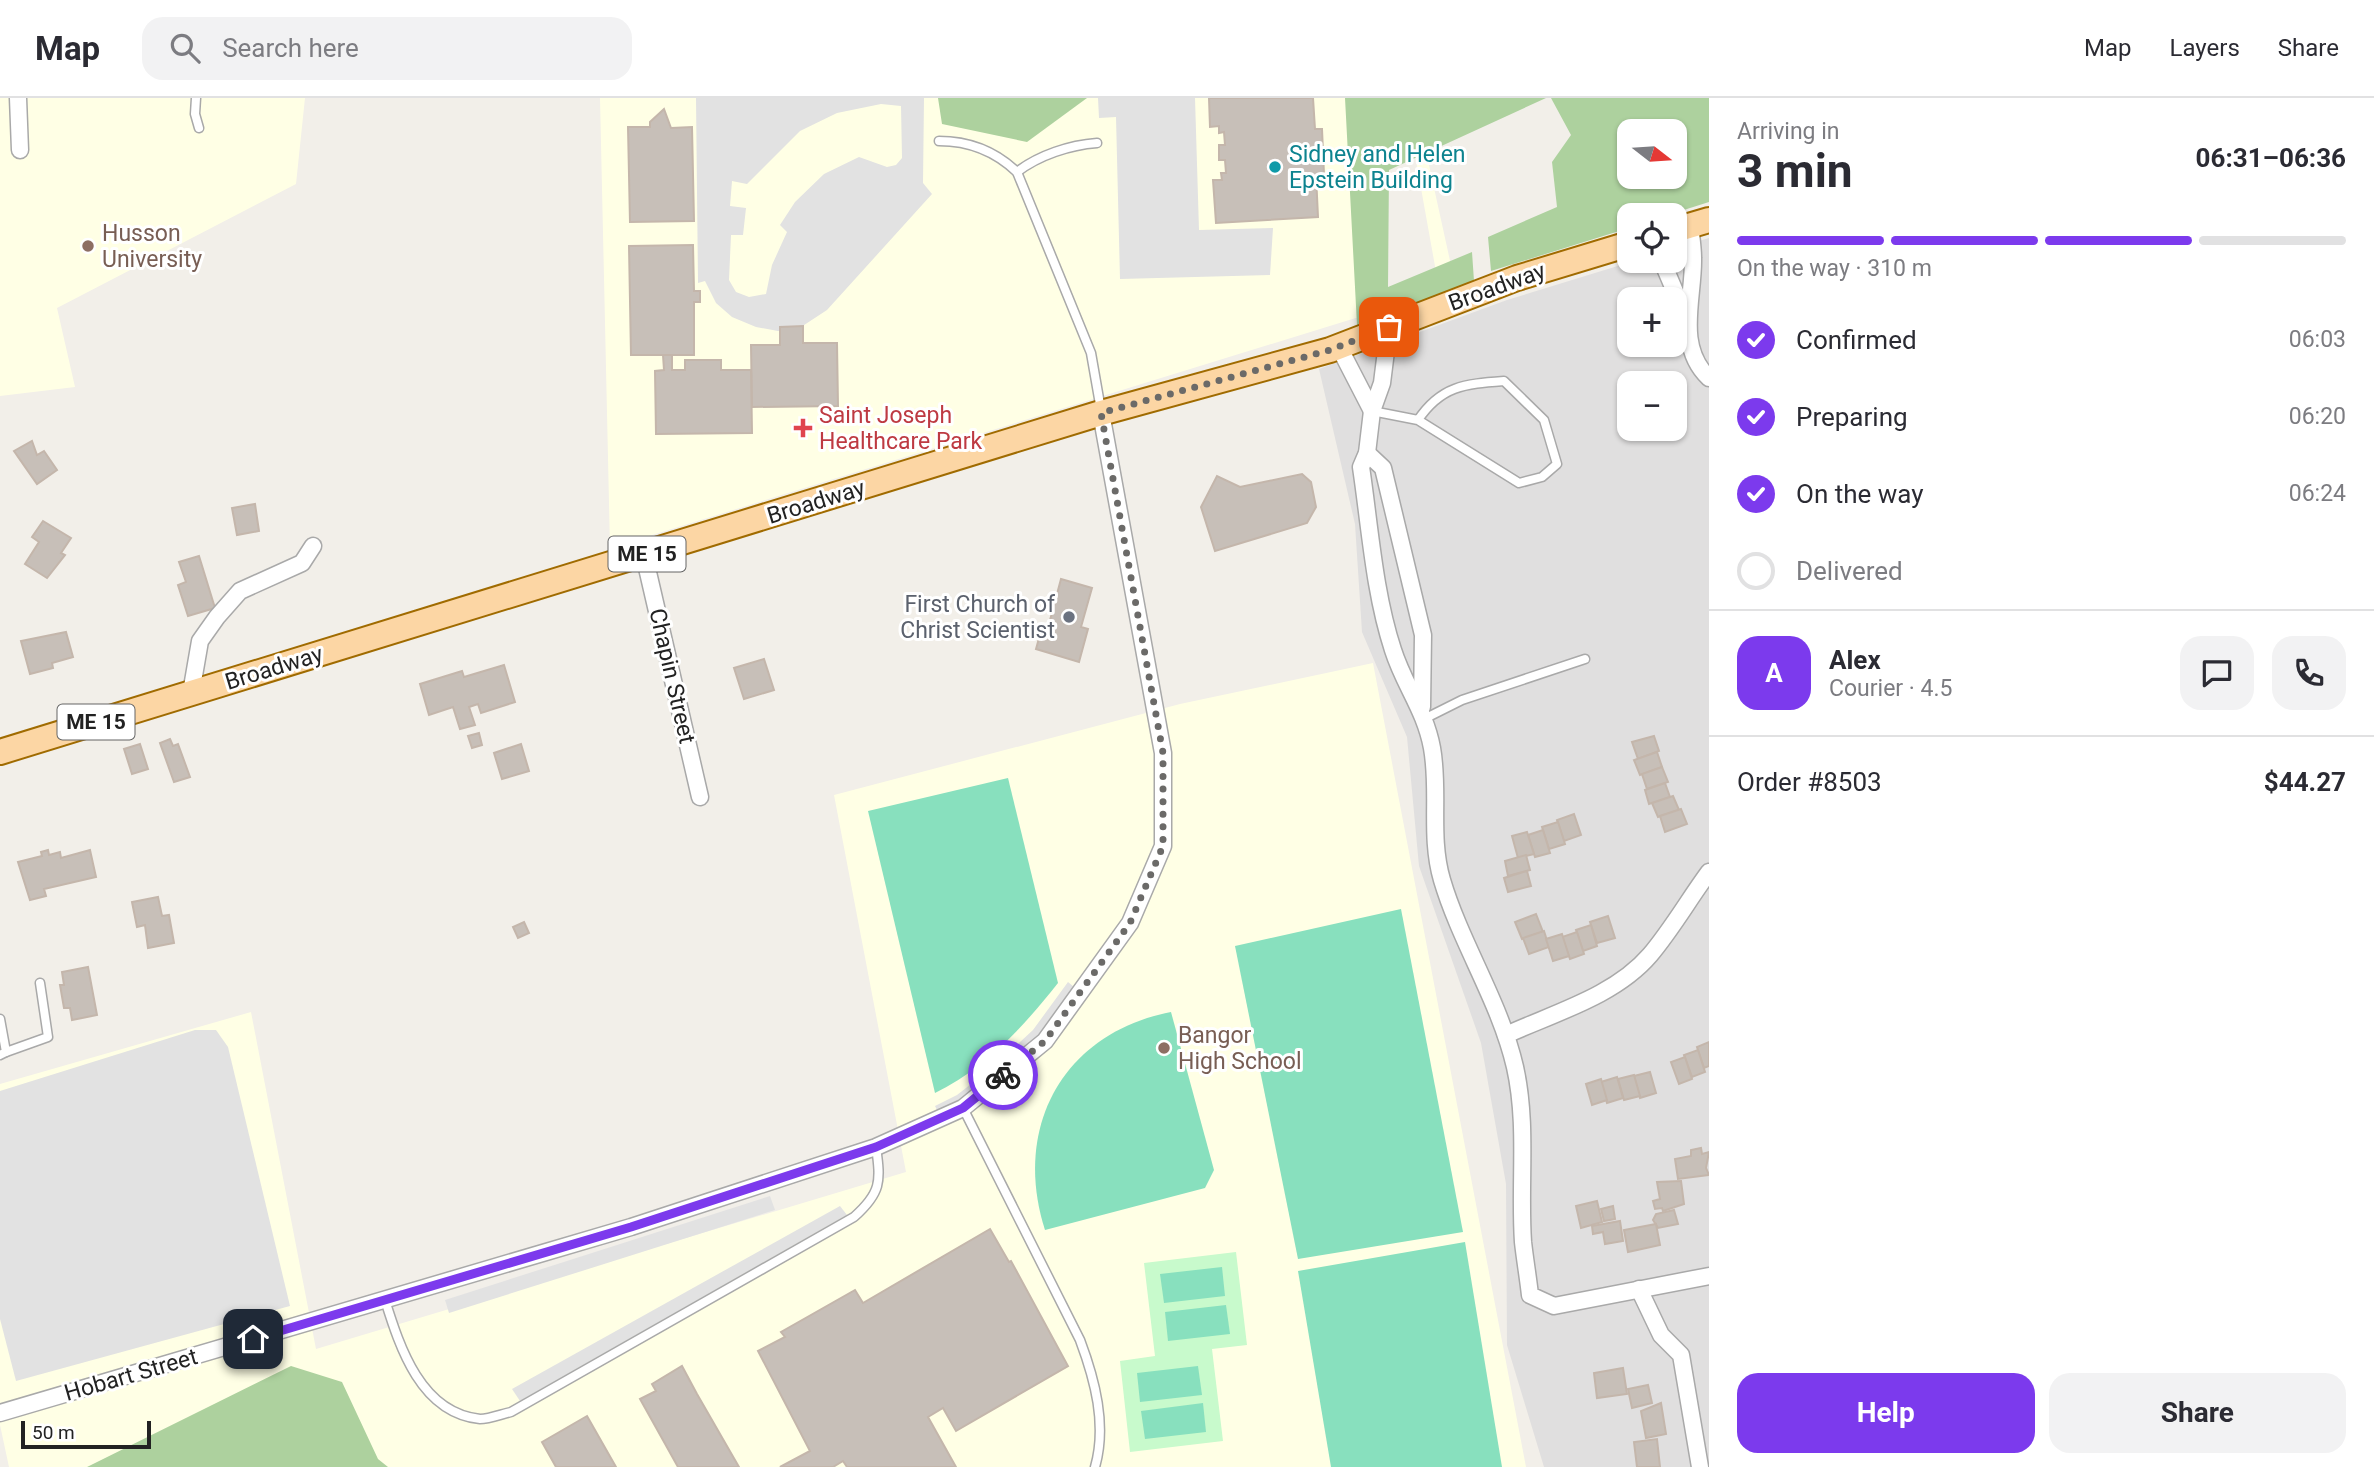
<!DOCTYPE html>
<meta charset="utf-8">
<style>
body{margin:0;font-family:Roboto,sans-serif;background:#f2f2f3;color:#2b2b33;height:100vh;display:flex;flex-direction:column;font-size:26px;white-space:nowrap}
*{box-sizing:border-box;margin:0}
p{font-size:23px;color:#7c7c81}
.icon{flex:none;width:38px;height:38px;fill:none;stroke:currentColor;stroke-width:2;stroke-linecap:round;stroke-linejoin:round}
.map{position:relative;flex:1;overflow:hidden}
.sheet{display:flex;flex-direction:column;background:#fff;width:665px}
.sheet>*{flex:none}
.needle{width:46px;rotate:107deg}
.fabs{position:absolute;left:1617px;top:21px;display:grid;gap:14px}
.fabs a{display:grid;place-items:center;width:70px;height:70px;border-radius:14px;background:#fff;box-shadow:0 2px 5px #0004;font-size:35px}
.scale{position:absolute;left:21px;bottom:18px;width:130px;box-sizing:border-box;padding-left:7px;border:4px solid #222;border-top:0;font-size:19px;line-height:24px;white-space:nowrap;color:#222;-webkit-text-stroke:5px #fff;paint-order:stroke}
.pin{position:absolute;display:grid;place-items:center;width:60px;height:60px;color:#fff;margin:-30px;border-radius:14px;box-shadow:0 4px 10px #0006}
.courier{position:absolute;display:grid;place-items:center;width:70px;height:70px;margin:-35px;border:5px solid #7c3aed;border-radius:50%;background:#fff;color:#222;box-shadow:0 2px 9px #0007}
.summary em{font-style:normal;font-weight:700}
.summary div{display:flex;flex-direction:column-reverse}
.summary{display:flex;align-items:center;justify-content:space-between;height:119px;padding:0 28px}
h1{font-size:46px;font-weight:700;line-height:52px}
.bar{display:grid;grid-template-columns:repeat(4,1fr);gap:10px 7px;align-content:center;height:84px;padding:0 28px}
.bar i{height:9px;border-radius:5px;background:#e1e1e2}
.bar .current{background:#7c3aed}
.bar p{grid-column:span 4}
.line{display:flex;align-items:center;gap:18px;padding:0 28px;border-top:2px solid #e1e1e2}
.line div{flex:1}
.round{display:grid;place-items:center;flex:none;width:74px;height:74px;border-radius:21px;background:#f2f2f3}
ol{padding:0 28px;list-style:none}
li{display:flex;align-items:center;gap:21px;height:77px}
li p{margin-inline-start:auto}
li .icon{padding:7px;border-radius:50%;background:#7c3aed;color:#fff;stroke-width:4}
li:last-child{color:#7c7c81}
li i{width:38px;height:38px;border:4px solid #e1e1e2;border-radius:50%}
.action{display:flex;gap:14px;margin-top:auto;padding:14px 28px}
.action a{flex:1;height:80px;border-radius:21px;background:#7c3aed;color:#fff;font-size:28px;font-weight:700;line-height:80px;text-align:center}
.action a+a{background:#f2f2f3;color:#2b2b33}
header{display:flex;align-items:center;gap:42px;box-sizing:border-box;height:98px;padding:0 35px;background:#fff;border-bottom:2px solid #e1e1e2}
header strong{font-size:33px}
nav{display:flex;gap:38px;margin-inline-start:auto;font-size:24px}
.search{width:490px;height:63px;background:#f2f2f3;display:flex;align-items:center;gap:18px;box-sizing:border-box;padding:0 24px;border-radius:21px;color:#7c7c81;font-size:26px}
main{display:flex;flex:1;min-height:0}
.map>svg:first-child{display:block}
.residential{fill:#e0dfdf;fill-rule:evenodd}
.education{fill:#ffffe5}
.forest{fill:#add19e;fill-rule:evenodd}
.park{fill:#c8facc}
.pitch{fill:#88e0be}
.parking{fill:#e2e2e2;fill-rule:evenodd}
.building{fill:#c7bfb8;stroke:#c4b6ab;stroke-width:2}
.lines{fill:none;stroke-linecap:round;stroke-linejoin:round}
.service-casing{stroke:#a9a9a9;stroke-width:11}
.minor-casing{stroke:#a9a9a9;stroke-width:19}
.primary-casing{stroke:#a06b00;stroke-width:28}
.service{stroke:#fff;stroke-width:8}
.minor{stroke:#fff;stroke-width:16}
.primary{stroke:#fcd6a4;stroke-width:24}
.done{stroke:#6b6a68;stroke-width:7;stroke-dasharray:0 12.6}
.route{stroke:#7c3aed;stroke-width:9}
.culture-dot{fill:#0f9aa8;stroke:#fff;stroke-width:2.5}
.education-dot{fill:#8d6e63;stroke:#fff;stroke-width:2.5}
.health-dot{fill:#e0444e;stroke:#fff;stroke-width:2.5}
.worship-dot{fill:#6b7280;stroke:#fff;stroke-width:2.5}
.labels{text-anchor:middle;dominant-baseline:central;stroke-width:6;stroke-linejoin:round;paint-order:stroke}
.shield{fill:#fff;stroke:#646464;stroke-width:2}
.shield-label{font-size:21px;font-weight:bold;fill:#222}
.culture-label{font-size:23px;fill:#0d838f;stroke:#fff;text-anchor:start}
.education-label{font-size:23px;fill:#785e54;stroke:#fff;text-anchor:start}
.street-label{font-size:23px;fill:#222;stroke:#fff}
.health-label{font-size:23px;fill:#be3a42;stroke:#fff;text-anchor:start}
.worship-label{font-size:23px;fill:#5b616d;stroke:#fff;text-anchor:end}
</style>
<header>
<strong>Map</strong>
<div class="search"><svg class="icon" aria-label="search" viewBox="0 0 24 24"><circle cx="10" cy="10" r="6"/><path d="M15 15l6 6"/></svg>Search here</div>
<nav><a>Map</a><a>Layers</a><a>Share</a></nav>
</header>
<main>
<div class="map">
<svg width="1709" height="1369" viewBox="0 0 1709 1369">
<rect width="100%" height="100%" fill="#f2efe9"/>
<path class="residential" d="M 1709,140 L 1709,1369 L 1544,1369 L 1507,1247 L 1506,1086 L 1481,945 L 1419,768 L 1407,639 L 1362,534 L 1355,426 L 1319,271 L 1507,202 L 1634,163 L 1675,163 L 1675,150 ZM 1629,201 L 1675,201 L 1675,247 L 1629,247 ZM 1629,285 L 1675,285 L 1675,331 L 1629,331 Z"/>
<g class="education">
<polygon points="0,0 305,0 296,86 57,210 75,289 0,298"/>
<polygon points="600,0 1495,0 1420,26 1456,190 1440,196 1410,29 1374,39 1388,210 610,450"/>
<polygon points="1373,565 1526,1369 9,1369 0,1327 0,986 251,914 316,1251 906,1074 834,697 1180,606"/>
</g>
<g class="forest">
<polygon points="938,0 1087,0 1027,44 942,26"/>
<polygon points="1345,0 1546,0 1389,72 1388,189 1472,154 1474,183 1357,227"/>
<path d="M 1551,0 L 1709,0 L 1709,104 L 1668,117 L 1629,117 L 1629,130 L 1491,173 L 1488,139 L 1557,109 L 1552,64 L 1571,37 ZM 1675,33 L 1675,79 L 1629,79 L 1629,33 Z"/>
<polygon points="291,1268 342,1284 378,1361 388,1369 87,1369"/>
</g>
<polygon class="park" points="1236,1154 1247,1247 1212,1251 1223,1343 1130,1354 1120,1263 1155,1258 1144,1165"/>
<g class="pitch">
<path d="M 1008,680 L 1058,885 C 1023,929 986,970 935,995 L 868,713 Z"/>
<polygon points="1401,811 1463,1134 1298,1161 1235,848"/>
<path d="M 1171,914 L 1214,1072 L 1205,1090 L 1045,1132 C 1012,1029 1063,935 1171,914 Z"/>
<polygon points="1465,1144 1502,1369 1331,1369 1298,1173"/>
<polygon points="1222,1169 1225,1198 1164,1205 1160,1176"/>
<polygon points="1226,1207 1230,1236 1168,1243 1165,1214"/>
<polygon points="1198,1268 1202,1297 1140,1304 1137,1275"/>
<polygon points="1203,1305 1206,1334 1145,1341 1141,1313"/>
</g>
<g class="parking">
<path d="M 696,0 L 924,0 L 923,85 L 932,96 L 827,212 L 798,231 L 778,233 L 756,229 L 732,219 L 716,205 L 705,183 L 698,185 ZM 881,6 L 901,8 L 902,60 L 896,67 L 887,69 L 859,59 L 824,76 L 795,104 L 780,127 L 787,134 L 772,167 L 766,196 L 749,199 L 736,194 L 729,182 L 731,137 L 743,137 L 746,110 L 730,108 L 732,83 L 747,86 L 800,33 L 837,15 Z"/>
<polygon points="1098,0 1195,0 1199,132 1273,130 1270,177 1120,181 1116,19 1099,20"/>
<polygon points="1068,884 1080,894 1045,943 941,1020 935,1008 957,997 994,968 1033,932"/>
<polygon points="195,932 216,932 228,949 290,1208 16,1283 0,1221 0,993"/>
<polygon points="770,1098 775,1112 449,1215 445,1202"/>
<polygon points="840,1108 847,1117 520,1303 512,1291"/>
</g>
<g class="building">
<polygon points="1209,0 1313,0 1315,31 1322,31 1324,76 1316,77 1318,119 1216,125 1213,82 1222,82 1221,75 1226,75 1225,62 1219,62 1219,47 1225,47 1224,34 1219,35 1219,28 1210,29"/>
<polygon points="664,11 671,30 692,29 694,123 630,124 628,29 650,29 650,24"/>
<polygon points="693,147 694,193 700,193 700,204 694,204 694,257 631,257 629,148"/>
<polygon points="803,228 803,245 837,245 838,308 752,309 751,247 780,247 780,229"/>
<polygon points="663,257 672,257 672,272 685,272 685,262 721,262 721,272 751,272 752,335 656,336 655,273 664,272"/>
<polygon points="32,343 37,357 44,353 57,372 37,386 14,353"/>
<polygon points="1302,376 1311,384 1316,409 1307,425 1215,453 1201,409 1217,378 1240,389"/>
<polygon points="255,406 259,433 237,437 232,410"/>
<polygon points="43,423 71,440 61,455 65,457 47,480 25,466 39,444 32,439"/>
<polygon points="199,458 215,510 188,518 178,487 186,484 179,464"/>
<polygon points="1061,481 1092,490 1081,529 1088,531 1079,564 1036,551 1043,526 1049,526"/>
<polygon points="66,534 73,559 52,565 53,570 30,576 21,543"/>
<polygon points="764,561 774,592 744,601 734,570"/>
<polygon points="504,567 515,604 481,615 478,606 469,609 475,627 460,631 453,609 429,617 420,586 462,573 464,579"/>
<polygon points="479,635 482,647 472,650 468,638"/>
<polygon points="1654,638 1659,653 1638,661 1632,644"/>
<polygon points="170,641 173,648 178,646 190,679 174,684 160,645"/>
<polygon points="140,646 148,671 132,676 124,651"/>
<polygon points="521,646 529,673 502,681 494,655"/>
<polygon points="1657,654 1662,669 1640,677 1634,662"/>
<polygon points="1662,669 1668,684 1647,691 1642,676"/>
<polygon points="1665,685 1670,699 1649,706 1645,692"/>
<polygon points="1673,698 1679,712 1658,719 1652,705"/>
<polygon points="1681,711 1687,726 1665,734 1660,718"/>
<polygon points="1574,716 1581,737 1564,743 1557,722"/>
<polygon points="1558,724 1565,746 1549,751 1542,729"/>
<polygon points="1543,732 1550,755 1535,759 1528,737"/>
<polygon points="1527,734 1534,756 1518,760 1512,738"/>
<polygon points="48,752 49,757 60,754 61,760 90,752 96,779 44,791 46,798 30,802 18,764 42,758 41,754"/>
<polygon points="1526,757 1530,772 1508,778 1505,763"/>
<polygon points="1527,773 1531,788 1508,794 1504,780"/>
<polygon points="158,799 162,818 169,817 174,845 148,850 145,827 137,829 132,804"/>
<polygon points="1536,816 1543,834 1522,841 1515,824"/>
<polygon points="1608,818 1615,840 1597,845 1590,824"/>
<polygon points="524,824 529,835 518,840 513,829"/>
<polygon points="1591,827 1597,848 1583,853 1576,832"/>
<polygon points="1544,833 1549,849 1529,856 1523,840"/>
<polygon points="1577,834 1584,856 1570,861 1562,839"/>
<polygon points="1562,836 1569,858 1553,863 1546,841"/>
<polygon points="88,869 97,917 72,922 70,910 64,910 60,887 64,887 62,874"/>
<polygon points="1709,944 1709,968 1704,970 1697,949"/>
<polygon points="1698,952 1705,974 1692,979 1684,957"/>
<polygon points="1685,959 1692,981 1679,986 1671,964"/>
<polygon points="1650,974 1656,995 1640,1000 1634,978"/>
<polygon points="1634,977 1640,998 1624,1002 1618,981"/>
<polygon points="1617,979 1623,1000 1607,1005 1601,984"/>
<polygon points="1601,981 1607,1002 1592,1007 1586,986"/>
<polygon points="1701,1050 1702,1056 1709,1054 1706,1070 1709,1077 1678,1081 1675,1061 1691,1058 1691,1052"/>
<polygon points="1681,1083 1684,1106 1663,1113 1662,1110 1655,1111 1653,1103 1660,1101 1657,1084"/>
<polygon points="1597,1103 1602,1124 1581,1130 1576,1108"/>
<polygon points="1613,1108 1615,1121 1604,1123 1601,1111"/>
<polygon points="1674,1112 1678,1126 1658,1130 1653,1122 1656,1116"/>
<polygon points="1620,1123 1623,1143 1605,1146 1603,1134 1593,1136 1592,1128"/>
<polygon points="1656,1126 1660,1147 1628,1154 1624,1132"/>
<polygon points="990,1131 1009,1164 1011,1163 1068,1268 956,1333 943,1310 928,1319 956,1369 847,1369 843,1363 833,1369 780,1369 810,1353 758,1253 785,1239 781,1234 855,1192 863,1205"/>
<polygon points="682,1268 697,1296 739,1369 678,1369 640,1301 656,1293 652,1286"/>
<polygon points="1623,1270 1627,1296 1597,1300 1594,1275"/>
<polygon points="1648,1287 1652,1305 1632,1310 1628,1291"/>
<polygon points="1661,1305 1666,1336 1646,1340 1641,1313"/>
<polygon points="587,1318 616,1369 556,1369 542,1344"/>
<polygon points="1657,1341 1660,1369 1637,1369 1634,1344"/>
</g>
<g class="lines">
<g class="service-casing">
<g id="service">
<polyline points="196,0 195,16 199,30"/>
<path d="M 939,43 C 970,43 995,53 1017,74 L 1091,255 L 1101,312"/>
<path d="M 1017,74 C 1039,57 1070,47 1097,45"/>
<path d="M 1372,313 L 1418,322 L 1519,385 L 1542,379 L 1557,366 L 1544,322 L 1504,283 C 1464,286 1441,288 1418,322"/>
<polyline points="1424,621 1462,602 1585,561"/>
<polyline points="0,921 6,954 0,957"/>
<polyline points="6,954 48,939 40,885"/>
<path d="M 963,1010 L 1080,1242 C 1095,1282 1107,1327 1095,1369"/>
<path d="M 385,1202 C 400,1250 421,1315 480,1321 C 489,1321 502,1316 511,1314 L 854,1119 C 881,1095 881,1084 876,1049"/>
</g>
</g>
<g class="minor-casing">
<g id="minor">
<polyline points="18,0 20,52"/>
<path d="M 1690,127 C 1691,138 1693,149 1693,160 C 1694,200 1675,248 1709,280"/>
<polyline points="1662,163 1679,203 1687,211"/>
<path d="M 1389,229 L 1382,285 L 1372,313 L 1367,355 L 1361,369 C 1370,429 1374,494 1393,552 C 1404,587 1425,612 1432,650 C 1440,694 1429,738 1442,782 C 1461,846 1500,904 1515,969 C 1528,1027 1519,1086 1523,1144 C 1525,1162 1528,1179 1530,1197 L 1554,1208 L 1709,1178"/>
<polyline points="1339,249 1372,313"/>
<polyline points="1367,355 1383,370 1423,537 1422,609"/>
<polyline points="644,457 700,699"/>
<polyline points="191,595 200,543 217,519 240,493 302,465 313,448"/>
<path d="M 1506,937 C 1554,915 1615,898 1650,857 C 1672,831 1689,801 1709,774"/>
<polyline points="1639,1191 1661,1237 1681,1257 1700,1369"/>
<polyline points="0,1315 631,1129 876,1049 963,1010 1045,943 1130,825 1163,748 1163,655 1101,315"/>
</g>
</g>
<g class="primary-casing">
<g id="primary">
<polyline points="1675,132 1709,122"/>
<polyline points="0,654 1101,315 1330,252 1517,180 1629,146"/>
</g>
</g>
<use href="#service" class="service"/>
<use href="#minor" class="minor"/>
<use href="#primary" class="primary"/>
</g>
<g class="lines">
<polyline class="done" points="1003,977 1045,943 1130,825 1163,748 1163,655 1101,315 1330,252 1389,229"/>
<polyline class="route" points="253,1241 631,1129 876,1049 963,1010 1003,977"/>
</g>
<circle class="culture-dot" cx="1275" cy="69" r="7"/>
<g class="education-dot">
<circle cx="88" cy="148" r="7"/>
<circle cx="1164" cy="950" r="7"/>
</g>
<path class="health-dot" d="M799.5 319.5h7v7h7v7h-7v7h-7v-7h-7v-7h7z"/>
<circle class="worship-dot" cx="1069" cy="519" r="7"/>
<g class="labels">
<g class="shield">
<rect x="608.5" y="438.5" width="77" height="35" rx="5"/>
<rect x="57.5" y="606.5" width="77" height="35" rx="5"/>
</g>
<g class="shield-label">
<text x="647" y="456">ME 15</text>
<text x="96" y="624">ME 15</text>
</g>
<g class="culture-label">
<text x="1289" y="56">Sidney and Helen<tspan x="1289" dy="26">Epstein Building</tspan></text>
</g>
<g class="education-label">
<text x="102" y="135">Husson<tspan x="102" dy="26">University</tspan></text>
<text x="1178" y="937">Bangor<tspan x="1178" dy="26">High School</tspan></text>
</g>
<g class="street-label">
<text transform="translate(1497 189) rotate(-20)">Broadway</text>
<text transform="translate(816 404) rotate(-17)">Broadway</text>
<text transform="translate(274 570) rotate(-17)">Broadway</text>
<text transform="translate(672 578) rotate(77)">Chapin Street</text>
<text transform="translate(131 1277) rotate(-16)">Hobart Street</text>
</g>
<g class="health-label">
<text x="819" y="317">Saint Joseph<tspan x="819" dy="26">Healthcare Park</tspan></text>
</g>
<g class="worship-label">
<text x="1055" y="506">First Church of<tspan x="1055" dy="26">Christ Scientist</tspan></text>
</g>
</g>
</svg>
<div class="fabs">
<a><svg class="needle" viewBox="-14 -14 28 28"><path d="M0-13l5 13h-10z" fill="#e53935"/><path d="M0 13l5-13h-10z" fill="#7c7c81"/></svg></a>
<a><svg class="icon" aria-label="locate" viewBox="0 0 24 24"><circle cx="12" cy="12" r="6"/><path d="M12 2v4M12 18v4M2 12h4M18 12h4"/></svg></a>
<a>+</a>
<a>−</a>
</div>
<div class="scale">50 m</div>
<div class="pin" style="left:1389px;top:229px;background:#ea580c"><svg class="icon" aria-label="bag" viewBox="0 0 24 24"><path d="M5 8h14l-1 12H6zM9 8a3 3 0 0 1 6 0"/></svg></div>
<div class="pin" style="left:253px;top:1241px;background:#1f2937"><svg class="icon" aria-label="home" viewBox="0 0 24 24"><path d="M3 11l9-7 9 7M6 9v11h12V9"/></svg></div>
<div class="courier" style="left:1003px;top:977px"><svg class="icon" aria-label="bike" viewBox="0 0 24 24"><circle cx="6" cy="16" r="4"/><circle cx="18" cy="16" r="4"/><path d="M6 16l4-8h5l3 8M10 8l3 8H6M13 5h3"/></svg></div>
</div>
<section class="sheet">
<div class="summary"><div><h1>3 min</h1><p>Arriving in</p></div><em>06:31–06:36</em></div>
<div class="bar"><i class="current"></i><i class="current"></i><i class="current"></i><i></i><p>On the way · 310 m</p></div>
<ol>
<li><svg class="icon" aria-label="check" viewBox="0 0 24 24"><path d="M5 12l5 5 9-10"/></svg>Confirmed<p>06:03</p></li>
<li><svg class="icon" aria-label="check" viewBox="0 0 24 24"><path d="M5 12l5 5 9-10"/></svg>Preparing<p>06:20</p></li>
<li><svg class="icon" aria-label="check" viewBox="0 0 24 24"><path d="M5 12l5 5 9-10"/></svg>On the way<p>06:24</p></li>
<li><i></i>Delivered</li>
</ol>
<div class="line" style="height:126px"><b class="round" style="background:#7c3aed;color:#fff">A</b><div><b>Alex</b><p>Courier · 4.5</p></div><a class="round"><svg class="icon" aria-label="chat" viewBox="0 0 24 24"><path d="M4 5h16v11H9l-5 4z"/></svg></a><a class="round"><svg class="icon" aria-label="phone" viewBox="0 0 24 24"><path d="M5 4h4l2 5-3 2q2 4 5 5l2-3 5 2v4C11 20 4 13 5 4z"/></svg></a></div>
<div class="line" style="height:91px"><div>Order #8503</div><b>$44.27</b></div>
<div class="action"><a>Help</a><a>Share</a></div>
</section>
</main>
